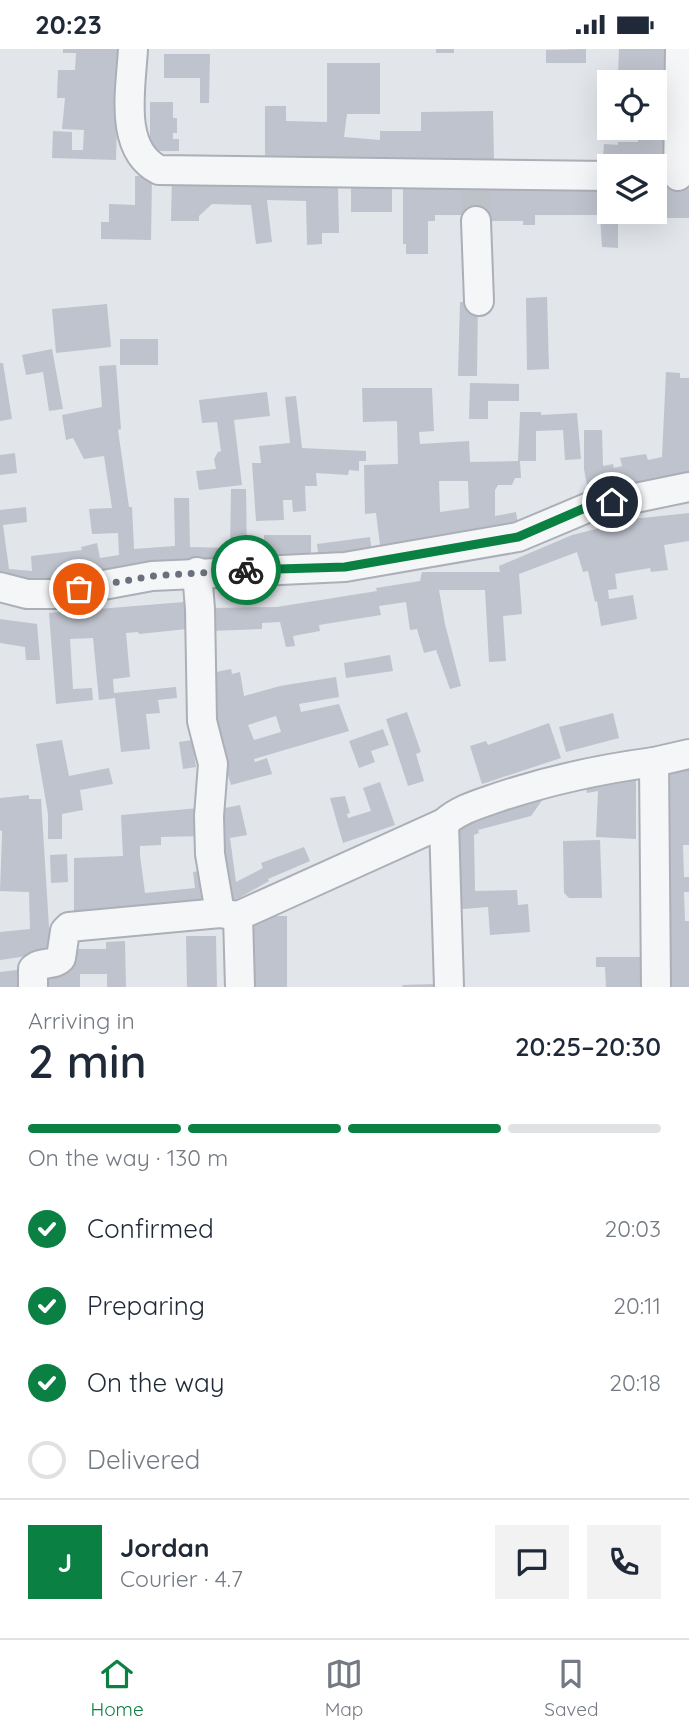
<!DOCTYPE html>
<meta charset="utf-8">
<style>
body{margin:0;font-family:Quicksand,sans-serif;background:#f2f2f3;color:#1f2937;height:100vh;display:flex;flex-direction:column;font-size:26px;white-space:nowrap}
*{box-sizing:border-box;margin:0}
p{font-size:23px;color:#747a83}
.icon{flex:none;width:38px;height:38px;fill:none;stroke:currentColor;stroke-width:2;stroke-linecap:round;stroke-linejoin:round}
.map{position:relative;height:938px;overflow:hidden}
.details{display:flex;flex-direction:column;background:#fff;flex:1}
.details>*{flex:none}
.controls{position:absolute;left:597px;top:21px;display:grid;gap:14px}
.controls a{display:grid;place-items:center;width:70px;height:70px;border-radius:0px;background:#fff;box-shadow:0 7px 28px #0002;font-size:35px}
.pin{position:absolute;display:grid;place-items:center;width:60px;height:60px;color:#fff;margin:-30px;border:4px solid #fff;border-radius:50%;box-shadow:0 2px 7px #0007}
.courier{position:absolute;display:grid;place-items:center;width:70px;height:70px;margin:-35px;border:5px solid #0b8043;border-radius:50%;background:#fff;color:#222;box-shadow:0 2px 9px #0007}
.overview em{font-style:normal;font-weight:600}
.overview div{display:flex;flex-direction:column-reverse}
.overview{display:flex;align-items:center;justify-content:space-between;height:119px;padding:0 28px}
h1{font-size:46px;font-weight:600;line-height:52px}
.bar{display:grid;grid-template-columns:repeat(4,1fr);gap:10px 7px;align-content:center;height:84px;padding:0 28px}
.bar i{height:9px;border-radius:5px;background:#e0e1e3}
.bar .active{background:#0b8043}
.bar p{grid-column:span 4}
.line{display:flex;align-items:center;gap:18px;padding:0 28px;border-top:2px solid #e0e1e3}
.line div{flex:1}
.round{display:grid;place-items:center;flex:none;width:74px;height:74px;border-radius:0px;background:#f2f2f3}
ol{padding:0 28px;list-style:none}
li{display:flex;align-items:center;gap:21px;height:77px}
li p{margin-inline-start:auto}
li .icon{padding:7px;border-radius:50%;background:#0b8043;color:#fff;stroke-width:4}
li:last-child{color:#747a83}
li i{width:38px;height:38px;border:4px solid #e0e1e3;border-radius:50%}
.status{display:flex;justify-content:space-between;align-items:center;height:49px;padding:0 35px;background:#fff;direction:ltr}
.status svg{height:19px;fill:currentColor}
.menu{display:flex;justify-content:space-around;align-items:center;height:98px;border-top:2px solid #e0e1e3;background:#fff;font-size:19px;color:#747a83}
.menu a{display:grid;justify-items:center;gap:4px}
.menu .active{color:#0b8043}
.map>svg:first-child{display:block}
.building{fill:#bfc3cd;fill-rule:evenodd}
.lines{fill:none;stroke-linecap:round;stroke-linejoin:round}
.minor-tunnel{stroke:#bdc1c8;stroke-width:28;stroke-dasharray:28 14;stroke-linecap:butt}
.minor-casing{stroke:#abafb7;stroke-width:32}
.minor{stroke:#f5f6f8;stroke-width:28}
.done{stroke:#6b707c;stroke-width:7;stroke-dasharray:0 12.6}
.route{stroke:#0b8043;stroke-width:9}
</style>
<div class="status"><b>20:23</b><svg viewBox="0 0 49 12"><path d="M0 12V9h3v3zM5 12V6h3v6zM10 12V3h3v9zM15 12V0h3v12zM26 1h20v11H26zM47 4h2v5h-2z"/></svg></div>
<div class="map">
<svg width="689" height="938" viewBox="0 0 689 938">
<rect width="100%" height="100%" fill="#e2e5ea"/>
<g class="building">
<polygon points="63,0 119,0 116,111 52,109 53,82 72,83 72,101 83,101 84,81 62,80 65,49 57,49 58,21 75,21 76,4 63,4"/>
<rect x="436" y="0" width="18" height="4"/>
<polygon points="586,0 586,14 546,14 546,1"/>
<polygon points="619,0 666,0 665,54 654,54 653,27 618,26"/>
<polygon points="164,5 210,5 209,54 200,54 200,29 164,29"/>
<polygon points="327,14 380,14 380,65 347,65 344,88 380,91 380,82 421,82 421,63 493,62 494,111 265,109 265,57 286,57 286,72 327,73"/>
<polygon points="150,53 173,53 173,69 177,69 177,84 173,84 173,90 179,90 179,102 150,102"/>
<polygon points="654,65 668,66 667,110 603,108 604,95 618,96 618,93 638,93 638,79 654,79"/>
<polygon points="135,127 152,127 151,191 101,190 101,173 109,173 109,155 135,156"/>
<polygon points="172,127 321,134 321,138 338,138 339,184 322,184 322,195 307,196 306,152 267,151 272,193 256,195 251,156 212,155 199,167 199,172 171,172"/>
<polygon points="403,132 609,135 609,163 618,163 618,199 602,198 600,166 535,166 535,176 523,176 523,172 469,172 469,166 435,166 435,172 428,172 428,205 406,205 406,195 403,195"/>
<polygon points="654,135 689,138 689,169 663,169 664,156 654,155"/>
<rect x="351" y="137" width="41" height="26"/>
<polygon points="547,248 549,320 527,321 526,249"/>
<polygon points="460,253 478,253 477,327 458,327"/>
<polygon points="107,255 111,298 56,304 52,260"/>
<rect x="120" y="290" width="38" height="26"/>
<polygon points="52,300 63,360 49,362 43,323 26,326 22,306"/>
<polygon points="0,314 3,314 12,370 0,372"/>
<polygon points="116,316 121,380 118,381 129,458 132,458 134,500 175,497 174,449 189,449 190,498 230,499 231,440 246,440 247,514 33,535 0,531 0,461 26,458 27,473 3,476 9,520 32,522 31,507 82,501 81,498 97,494 100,509 119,506 118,484 92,485 89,460 112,459 104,407 84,410 73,389 66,391 62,366 102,358 99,317"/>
<polygon points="666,323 680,324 680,329 689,329 689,429 589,447 584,420 584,381 602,381 603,417 613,415 614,419 622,417 620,409 646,405 648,411 662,408"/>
<polygon points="470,334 519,335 519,352 488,352 488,370 469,370"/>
<path d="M 362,339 L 432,339 L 434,382 L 419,383 L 420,395 L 469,392 L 470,413 L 518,412 L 520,363 L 541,363 L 541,366 L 577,364 L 581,410 L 565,411 L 563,381 L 536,382 L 536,412 L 520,412 L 521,429 L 515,429 L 512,436 L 498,436 L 495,441 L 495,467 L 516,463 L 519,481 L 381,504 L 376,464 L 365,465 L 364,416 L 398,415 L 397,372 L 363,373 ZM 439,432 L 468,432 L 469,459 L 440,463 Z"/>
<polygon points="267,343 270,367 234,371 242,436 199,441 196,422 216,420 214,410 218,403 221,402 217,373 202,374 199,351"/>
<polygon points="296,347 302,399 366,402 366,412 359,412 359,422 349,421 348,426 316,424 317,437 305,437 306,462 293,463 292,451 283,451 284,471 256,472 252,414 261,414 259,397 290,394 285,348"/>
<polygon points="15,404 17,424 0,426 0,406"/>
<polygon points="689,464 689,492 664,496 668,521 651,523 650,519 615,525 617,540 608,541 609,550 633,546 637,570 601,577 597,552 595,553 588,522 583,523 577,503 519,525 522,565 503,567 506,612 489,613 485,541 439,541 445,575 461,637 450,640 436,601 424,604 417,580 410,581 406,553 379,557 381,566 319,576 320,582 293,587 295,597 286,598 280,573 262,574 262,580 210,582 210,559 277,558 377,542 376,539 420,532 422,523 500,523 499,517 572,486 604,478 604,473"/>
<polygon points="264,486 311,486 311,512 264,513"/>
<polygon points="370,488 372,504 319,511 317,495"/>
<polygon points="184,553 187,580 139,585 138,583 126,584 130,628 113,630 114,644 176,638 177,649 158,651 160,664 146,665 150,700 121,703 115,649 99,651 93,589 70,590 73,640 92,639 93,651 56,655 49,564"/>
<polygon points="0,570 37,575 40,611 26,611 25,598 0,594"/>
<polygon points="390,606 393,622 346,629 344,614"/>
<path d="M 231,620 L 232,625 L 240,623 L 244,647 L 280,637 L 336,628 L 339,648 L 299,655 L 301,663 L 339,655 L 349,682 L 254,710 L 255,713 L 267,709 L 272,725 L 231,736 L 206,658 L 208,629 L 217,627 L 216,623 ZM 276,667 L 281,683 L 254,691 L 248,676 Z"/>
<polygon points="407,663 421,703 416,705 424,732 408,737 386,670"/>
<polygon points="613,664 619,689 566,703 559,678"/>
<polygon points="549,674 561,709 482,735 470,697 486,692 488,696"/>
<polygon points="383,680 389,696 371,702 375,713 359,719 349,692"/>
<polygon points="62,691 69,727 109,719 113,735 80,741 83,761 62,765 62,790 48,790 48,765 36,695"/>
<polygon points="192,691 196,718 183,720 179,693"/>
<polygon points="666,716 689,716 689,796 683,796 684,828 689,828 689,843 684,843 685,872 689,872 689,938 666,938 665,866 669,866"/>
<polygon points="636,724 636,790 596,788 598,742 587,744 584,730"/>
<polygon points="380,733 395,776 343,794 330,749 345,747 350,764 347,765 348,769 371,762 363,739"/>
<polygon points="29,746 29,750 41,750 49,878 54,903 0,911 0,883 30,880 29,843 0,842 2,786 2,781 0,782 0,749"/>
<polygon points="542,746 543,750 531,767 478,781 479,784 474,786 475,842 517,841 518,856 528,855 530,883 490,886 488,858 463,860 459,858 456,771 474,769 514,758 513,754"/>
<polygon points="240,756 247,786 230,789 236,833 263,819 261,814 304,798 310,812 268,830 269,832 239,849 225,853 215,761"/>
<polygon points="199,759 202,787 161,788 161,796 140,797 140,806 145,844 195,839 193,823 205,821 208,851 74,866 74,809 123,807 121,766"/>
<polygon points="600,791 602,849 569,849 564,844 563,792"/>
<polygon points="67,805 68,833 51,834 50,806"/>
<rect x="254" y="867" width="33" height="71"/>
<polygon points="186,887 216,887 217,938 187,938"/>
<polygon points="125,892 126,938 107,938 107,925 80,925 80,938 43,938 46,921 72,920 71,900 106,900 106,893"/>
<polygon points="596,908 642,908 642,938 606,938 605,918 596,918"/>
<polygon points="17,921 17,938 0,938 0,923"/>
<polygon points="436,935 437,938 403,938 402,936"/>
</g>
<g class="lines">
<polyline class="minor-tunnel" points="476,135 476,172"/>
<g class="minor-casing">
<g id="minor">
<path d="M 133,0 C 131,39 118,100 159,121 L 609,127"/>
<polyline points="678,127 680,0"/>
<polyline points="476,172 479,252"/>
<polyline points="197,523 200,560 202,672 213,715 209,767 210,805 220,864 238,867"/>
<polyline points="0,538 27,545 55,545 152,527 345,518 518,488 587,459 689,438"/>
<polyline points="654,713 689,705"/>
<polyline points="444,774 449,938"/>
<path d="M 33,938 L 33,920 C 41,912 54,917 61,909 L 65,882 L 69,878 L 220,864"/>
<path d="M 240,938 L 238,867 L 444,774 C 460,760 479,755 499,748 C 550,731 601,720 654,713 L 656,938"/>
</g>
</g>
<use href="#minor" class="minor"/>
</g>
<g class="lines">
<polyline class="done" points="79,540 152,527 246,521"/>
<polyline class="route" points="246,521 345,518 518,488 587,458 612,453"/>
</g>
</svg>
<div class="controls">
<a><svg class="icon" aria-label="locate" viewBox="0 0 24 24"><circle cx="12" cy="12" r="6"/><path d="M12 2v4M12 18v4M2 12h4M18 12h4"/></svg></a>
<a><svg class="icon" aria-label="layers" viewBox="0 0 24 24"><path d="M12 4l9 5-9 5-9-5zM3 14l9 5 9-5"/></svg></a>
</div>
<div class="pin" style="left:79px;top:540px;background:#ea580c"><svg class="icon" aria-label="bag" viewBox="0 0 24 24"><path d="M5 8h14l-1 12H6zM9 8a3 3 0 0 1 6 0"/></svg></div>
<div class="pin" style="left:612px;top:453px;background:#1f2937"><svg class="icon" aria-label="home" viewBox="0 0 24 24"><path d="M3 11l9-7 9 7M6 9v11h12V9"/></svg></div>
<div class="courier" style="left:246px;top:521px"><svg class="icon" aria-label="bike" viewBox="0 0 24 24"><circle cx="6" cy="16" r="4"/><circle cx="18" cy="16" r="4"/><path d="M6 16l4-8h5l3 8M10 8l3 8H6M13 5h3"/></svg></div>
</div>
<section class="details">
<div class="overview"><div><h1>2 min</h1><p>Arriving in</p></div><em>20:25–20:30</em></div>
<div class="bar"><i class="active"></i><i class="active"></i><i class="active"></i><i></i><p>On the way · 130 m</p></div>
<ol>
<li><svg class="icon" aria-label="check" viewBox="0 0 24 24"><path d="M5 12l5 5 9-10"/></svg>Confirmed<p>20:03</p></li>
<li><svg class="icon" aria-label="check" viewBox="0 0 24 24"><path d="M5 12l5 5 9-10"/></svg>Preparing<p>20:11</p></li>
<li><svg class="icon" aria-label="check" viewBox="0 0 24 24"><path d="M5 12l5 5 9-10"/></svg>On the way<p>20:18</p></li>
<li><i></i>Delivered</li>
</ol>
<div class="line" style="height:126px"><b class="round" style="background:#0b8043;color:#fff">J</b><div><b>Jordan</b><p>Courier · 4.7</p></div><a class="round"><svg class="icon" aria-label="chat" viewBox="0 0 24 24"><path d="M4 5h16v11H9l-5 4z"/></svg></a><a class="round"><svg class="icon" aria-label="phone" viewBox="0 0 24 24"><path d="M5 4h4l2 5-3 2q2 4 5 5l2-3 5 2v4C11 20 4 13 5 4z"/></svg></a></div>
</section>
<nav class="menu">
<a class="active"><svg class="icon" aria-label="home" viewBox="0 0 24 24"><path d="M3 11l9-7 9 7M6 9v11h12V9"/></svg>Home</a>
<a><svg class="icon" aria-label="map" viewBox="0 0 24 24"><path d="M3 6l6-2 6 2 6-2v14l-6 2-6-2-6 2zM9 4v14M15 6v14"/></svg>Map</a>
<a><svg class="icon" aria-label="saved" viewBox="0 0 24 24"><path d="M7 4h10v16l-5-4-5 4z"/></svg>Saved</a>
</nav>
